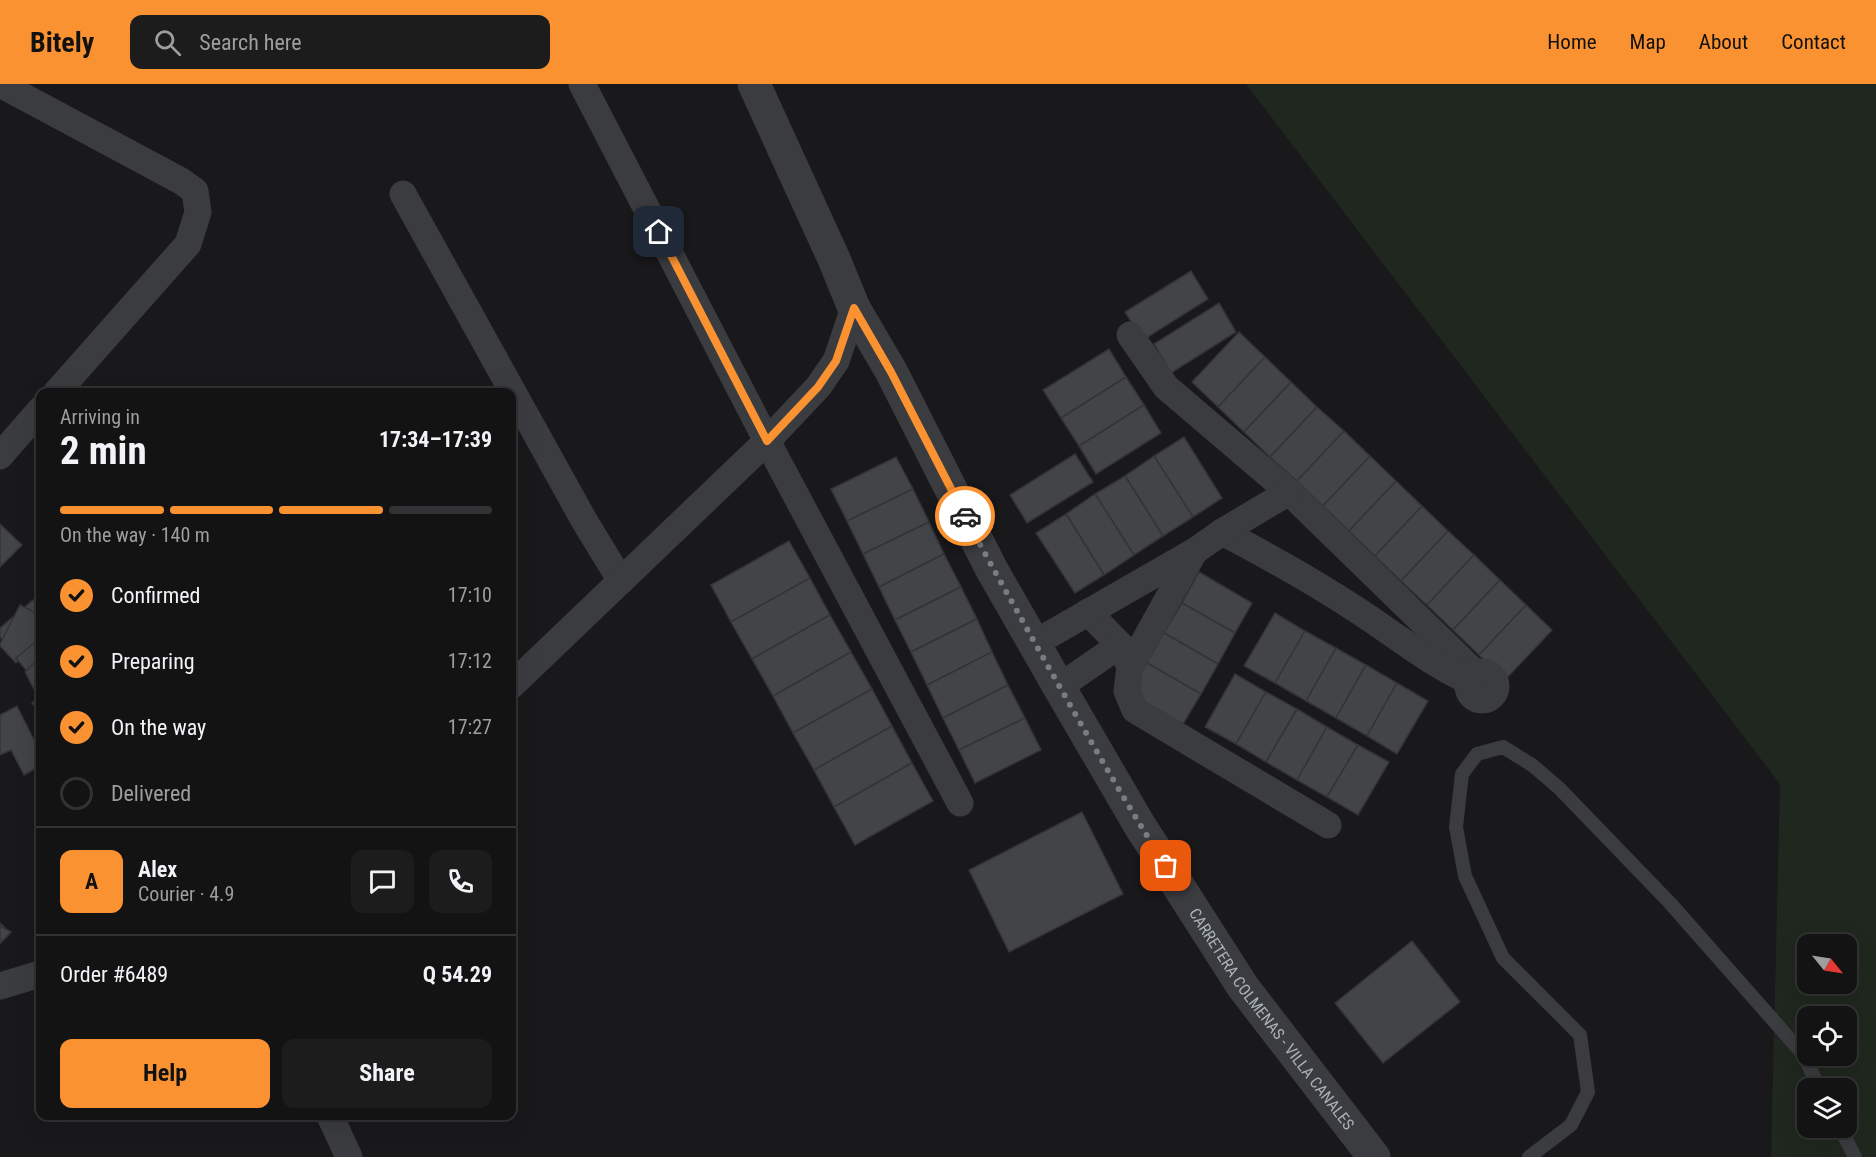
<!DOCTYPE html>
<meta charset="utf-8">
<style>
body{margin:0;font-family:"Roboto Condensed",sans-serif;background:#1c1c1d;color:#f1f3f6;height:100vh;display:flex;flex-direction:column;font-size:22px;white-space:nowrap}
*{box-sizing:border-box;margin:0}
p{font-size:20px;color:#9d9ea0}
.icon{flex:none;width:33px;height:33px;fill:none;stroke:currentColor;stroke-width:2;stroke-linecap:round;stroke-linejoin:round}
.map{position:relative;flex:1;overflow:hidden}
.drawer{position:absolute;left:36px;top:304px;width:480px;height:732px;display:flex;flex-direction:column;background:#131314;border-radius:12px;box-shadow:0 6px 24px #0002,0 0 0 2px #323234}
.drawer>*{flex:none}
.needle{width:39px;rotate:120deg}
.controls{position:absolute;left:1797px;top:850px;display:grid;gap:12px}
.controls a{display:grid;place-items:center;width:60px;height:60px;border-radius:12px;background:#131314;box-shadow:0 6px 24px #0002,0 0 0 2px #323234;font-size:30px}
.pin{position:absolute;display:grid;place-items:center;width:51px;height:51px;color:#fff;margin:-26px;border-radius:12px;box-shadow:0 3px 9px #0006}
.courier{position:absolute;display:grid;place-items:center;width:60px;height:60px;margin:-30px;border:4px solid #fb9231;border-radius:50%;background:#fff;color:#222;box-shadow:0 2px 8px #0007}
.headline em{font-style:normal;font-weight:700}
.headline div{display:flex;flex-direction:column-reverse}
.headline{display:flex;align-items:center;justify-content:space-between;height:102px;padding:0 24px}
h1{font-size:39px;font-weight:700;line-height:45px}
.bar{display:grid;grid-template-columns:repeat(4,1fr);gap:9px 6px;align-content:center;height:72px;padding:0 24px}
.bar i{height:8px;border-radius:4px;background:#323234}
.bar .selected{background:#fb9231}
.bar p{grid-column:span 4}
.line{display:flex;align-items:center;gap:15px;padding:0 24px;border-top:2px solid #323234}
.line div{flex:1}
.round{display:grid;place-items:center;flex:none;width:63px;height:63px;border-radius:12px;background:#1c1c1d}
ol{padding:0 24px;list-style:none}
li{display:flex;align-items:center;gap:18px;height:66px}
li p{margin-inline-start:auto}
li .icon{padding:6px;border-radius:50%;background:#fb9231;color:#111;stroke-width:4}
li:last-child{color:#9d9ea0}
li i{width:33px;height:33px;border:3px solid #323234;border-radius:50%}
.cta{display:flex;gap:12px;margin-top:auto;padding:12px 24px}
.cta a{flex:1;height:69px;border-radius:12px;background:#fb9231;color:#111;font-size:24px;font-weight:700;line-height:69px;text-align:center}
.cta a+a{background:#1c1c1d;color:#f1f3f6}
header{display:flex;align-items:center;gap:36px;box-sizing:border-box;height:84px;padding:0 30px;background:#fb9231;color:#111}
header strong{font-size:28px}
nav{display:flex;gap:33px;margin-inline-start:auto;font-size:21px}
.search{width:420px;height:54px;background:#1c1c1d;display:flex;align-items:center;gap:15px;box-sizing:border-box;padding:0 21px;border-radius:12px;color:#9d9ea0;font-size:22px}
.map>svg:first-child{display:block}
.green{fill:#1f271e;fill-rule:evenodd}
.building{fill:#434448;stroke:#333437;stroke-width:1.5}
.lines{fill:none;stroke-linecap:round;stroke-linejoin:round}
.service{stroke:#3a3c40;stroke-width:14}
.minor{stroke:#3a3c40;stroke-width:27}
.tertiary{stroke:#3a3c40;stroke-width:33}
.done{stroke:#787d83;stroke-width:6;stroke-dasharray:0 10.8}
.route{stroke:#fb9231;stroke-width:8}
.labels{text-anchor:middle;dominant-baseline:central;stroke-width:5;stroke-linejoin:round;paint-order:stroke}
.street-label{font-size:16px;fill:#abb3bb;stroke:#141416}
</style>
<header>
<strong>Bitely</strong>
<div class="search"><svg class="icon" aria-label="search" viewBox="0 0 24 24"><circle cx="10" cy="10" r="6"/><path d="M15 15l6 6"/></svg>Search here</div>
<nav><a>Home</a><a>Map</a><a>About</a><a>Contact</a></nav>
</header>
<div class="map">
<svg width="1876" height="1073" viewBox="0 0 1876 1073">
<rect width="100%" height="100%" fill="#19191b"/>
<path class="green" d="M 1246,0 L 1876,0 L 1876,1073 L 1771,1073 L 1780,700 ZM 1808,861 L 1846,861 L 1846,900 L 1808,900 ZM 1808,933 L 1846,933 L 1846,972 L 1808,972 ZM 1808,1005 L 1846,1005 L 1846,1044 L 1808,1044 Z"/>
<g class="building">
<polygon points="1191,187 1208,215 1143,256 1125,228"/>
<polygon points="1219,219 1236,248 1171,289 1154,260"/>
<polygon points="1239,248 1265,273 1218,323 1192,298"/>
<polygon points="1109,265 1126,293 1061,334 1043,306"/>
<polygon points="1265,273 1291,298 1244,348 1218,323"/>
<polygon points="1126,293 1144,321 1079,362 1061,334"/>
<polygon points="1291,298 1317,323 1270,373 1244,348"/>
<polygon points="1144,321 1161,349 1096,390 1079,362"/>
<polygon points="1317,323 1344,347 1297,397 1270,373"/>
<polygon points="1344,347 1370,372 1323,422 1297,397"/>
<polygon points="1184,353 1222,414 1193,433 1154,372"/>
<polygon points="1075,370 1093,398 1027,439 1010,411"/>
<polygon points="1154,372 1193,433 1163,452 1125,392"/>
<polygon points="1370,372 1396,397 1349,447 1323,422"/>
<polygon points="896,373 913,405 847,437 831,405"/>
<polygon points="1125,392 1163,452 1134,471 1095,410"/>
<polygon points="1396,397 1422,422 1375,472 1349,447"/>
<polygon points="913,405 929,438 863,470 847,437"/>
<polygon points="1095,410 1134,471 1104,491 1066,430"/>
<polygon points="1422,422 1448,447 1401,497 1375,472"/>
<polygon points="1066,430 1104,491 1075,509 1036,449"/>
<polygon points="929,438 944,470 879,503 863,470"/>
<polygon points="0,440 22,461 0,483"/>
<polygon points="1448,447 1474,471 1427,521 1401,497"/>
<polygon points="789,457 810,494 731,538 711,501"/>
<polygon points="944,470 961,503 895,536 879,503"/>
<polygon points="1474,471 1500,496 1453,546 1427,521"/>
<polygon points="1199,488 1252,519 1235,549 1182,519"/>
<polygon points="810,494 830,531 752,575 731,538"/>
<polygon points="1500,496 1526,521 1479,571 1453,546"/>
<polygon points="961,503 977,535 911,568 895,536"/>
<polygon points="33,516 40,525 40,549 15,571 0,553 0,544"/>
<polygon points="1182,519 1235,549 1218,580 1164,549"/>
<polygon points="20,521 40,531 40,555 16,579 0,562 0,560"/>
<polygon points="1526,521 1552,546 1505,596 1479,571"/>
<polygon points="1275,529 1305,547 1275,599 1244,582"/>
<polygon points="830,531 851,568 773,612 752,575"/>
<polygon points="977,535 992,568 927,601 911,568"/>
<polygon points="1305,547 1336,564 1306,617 1275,599"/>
<polygon points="1164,549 1218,580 1201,610 1147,579"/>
<polygon points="40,554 40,593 35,597 16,574"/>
<polygon points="1336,564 1366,581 1336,634 1306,617"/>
<polygon points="851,568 872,605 793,649 773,612"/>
<polygon points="992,568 1008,601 943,634 927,601"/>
<polygon points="40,573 40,608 37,611 25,588"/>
<polygon points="1147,579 1201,610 1183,640 1129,609"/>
<polygon points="1366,581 1397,599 1367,652 1336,634"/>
<polygon points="1235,590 1266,608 1236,660 1205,643"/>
<polygon points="1397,599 1428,617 1397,670 1367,652"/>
<polygon points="1008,601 1025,634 959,666 943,634"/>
<polygon points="872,605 892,642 814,686 793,649"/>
<polygon points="1266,608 1297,625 1266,678 1236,660"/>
<polygon points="40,611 40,629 32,619"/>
<polygon points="17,622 40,668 40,682 24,691 11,666 0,671 0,631"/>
<polygon points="1297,625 1327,643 1297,696 1266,678"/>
<polygon points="1025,634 1041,666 975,699 959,666"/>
<polygon points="892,642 912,679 834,723 814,686"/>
<polygon points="1327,643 1358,661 1327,713 1297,696"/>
<polygon points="1358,661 1389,678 1358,731 1327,713"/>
<polygon points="912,679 933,717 855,761 834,723"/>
<polygon points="1082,728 1123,810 1009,868 969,786"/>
<polygon points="0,839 10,849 0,860"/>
<polygon points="0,842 11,848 0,859"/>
<polygon points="1412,857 1460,918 1383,979 1335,919"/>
</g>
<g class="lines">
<g class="service">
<polyline points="1840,1044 1855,1073"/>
<polyline points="1529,1073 1571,1041 1588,1008 1580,951 1503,874 1465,792 1456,743 1462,690 1477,670 1503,663 1532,681 1559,704 1670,819 1803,970 1820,1005"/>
</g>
<g class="minor">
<polyline points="0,0 181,97 195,107 198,128 188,160 56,309"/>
<polyline points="582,0 767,357 960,719"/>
<polyline points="403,110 585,438 621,497"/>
<polyline points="1130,251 1166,303 1289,408 1475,589"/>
<polyline points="0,372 40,326"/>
<path d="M 1222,448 C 1268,472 1313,497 1357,526 C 1394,550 1428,578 1469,597"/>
<polyline points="1088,528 1120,561 1130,583 1127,607 1135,626 1328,741"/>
<polyline points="1035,559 1195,467 1222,448 1289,408"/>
<polyline points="1130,583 1194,468"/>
<circle cx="1482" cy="602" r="14"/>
<polyline points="512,601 767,357 818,303 836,277 854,224"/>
<polyline points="1059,603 1120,561"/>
<polyline points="0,902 40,890"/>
<polyline points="330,1032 349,1073"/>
</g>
<path class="tertiary" id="s1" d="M 754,0 L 834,175 L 854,224 L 891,287 L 992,486 L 1059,603 L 1140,742 L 1243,903 L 1374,1073"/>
</g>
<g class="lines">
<path class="done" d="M 965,432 C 988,476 1012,518 1036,561 C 1078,635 1120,710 1166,782"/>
<polyline class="route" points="659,148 767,357 818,303 836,277 854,224 891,288 965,432"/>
</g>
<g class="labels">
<g class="street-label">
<text stroke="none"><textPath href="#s1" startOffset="1071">CARRETERA COLMENAS - VILLA CANALES</textPath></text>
</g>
</g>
</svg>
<div class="controls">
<a><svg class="needle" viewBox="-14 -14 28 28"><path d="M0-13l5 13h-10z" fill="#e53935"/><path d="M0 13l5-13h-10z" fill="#9d9ea0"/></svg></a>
<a><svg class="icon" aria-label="locate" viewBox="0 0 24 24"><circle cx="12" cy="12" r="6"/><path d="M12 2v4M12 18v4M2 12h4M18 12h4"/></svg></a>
<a><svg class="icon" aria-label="layers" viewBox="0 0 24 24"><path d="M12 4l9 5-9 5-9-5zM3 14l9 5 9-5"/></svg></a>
</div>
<div class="pin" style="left:1166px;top:782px;background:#ea580c"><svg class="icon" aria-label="bag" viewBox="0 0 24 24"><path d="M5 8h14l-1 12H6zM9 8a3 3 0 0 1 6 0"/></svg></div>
<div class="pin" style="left:659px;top:148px;background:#1f2937"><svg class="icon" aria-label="home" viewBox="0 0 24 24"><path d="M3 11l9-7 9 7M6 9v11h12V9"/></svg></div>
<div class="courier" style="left:965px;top:432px"><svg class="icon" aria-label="car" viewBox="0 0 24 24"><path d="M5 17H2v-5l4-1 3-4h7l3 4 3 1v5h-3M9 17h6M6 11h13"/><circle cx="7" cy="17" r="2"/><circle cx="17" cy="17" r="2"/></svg></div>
<section class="drawer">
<div class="headline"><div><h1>2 min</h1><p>Arriving in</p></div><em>17:34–17:39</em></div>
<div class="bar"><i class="selected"></i><i class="selected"></i><i class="selected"></i><i></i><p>On the way · 140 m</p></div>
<ol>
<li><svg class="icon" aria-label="check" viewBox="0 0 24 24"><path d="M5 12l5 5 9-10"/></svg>Confirmed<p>17:10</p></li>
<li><svg class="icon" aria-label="check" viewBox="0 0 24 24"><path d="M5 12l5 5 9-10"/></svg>Preparing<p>17:12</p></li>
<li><svg class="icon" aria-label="check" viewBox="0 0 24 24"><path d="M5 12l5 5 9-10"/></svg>On the way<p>17:27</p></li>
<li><i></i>Delivered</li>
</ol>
<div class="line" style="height:108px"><b class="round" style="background:#fb9231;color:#111">A</b><div><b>Alex</b><p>Courier · 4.9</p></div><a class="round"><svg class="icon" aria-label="chat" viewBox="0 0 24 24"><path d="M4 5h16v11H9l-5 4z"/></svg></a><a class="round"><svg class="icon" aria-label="phone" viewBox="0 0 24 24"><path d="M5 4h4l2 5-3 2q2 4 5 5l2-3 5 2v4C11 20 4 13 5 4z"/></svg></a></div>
<div class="line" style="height:78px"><div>Order #6489</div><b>Q 54.29</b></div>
<div class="cta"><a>Help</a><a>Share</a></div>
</section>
</div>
